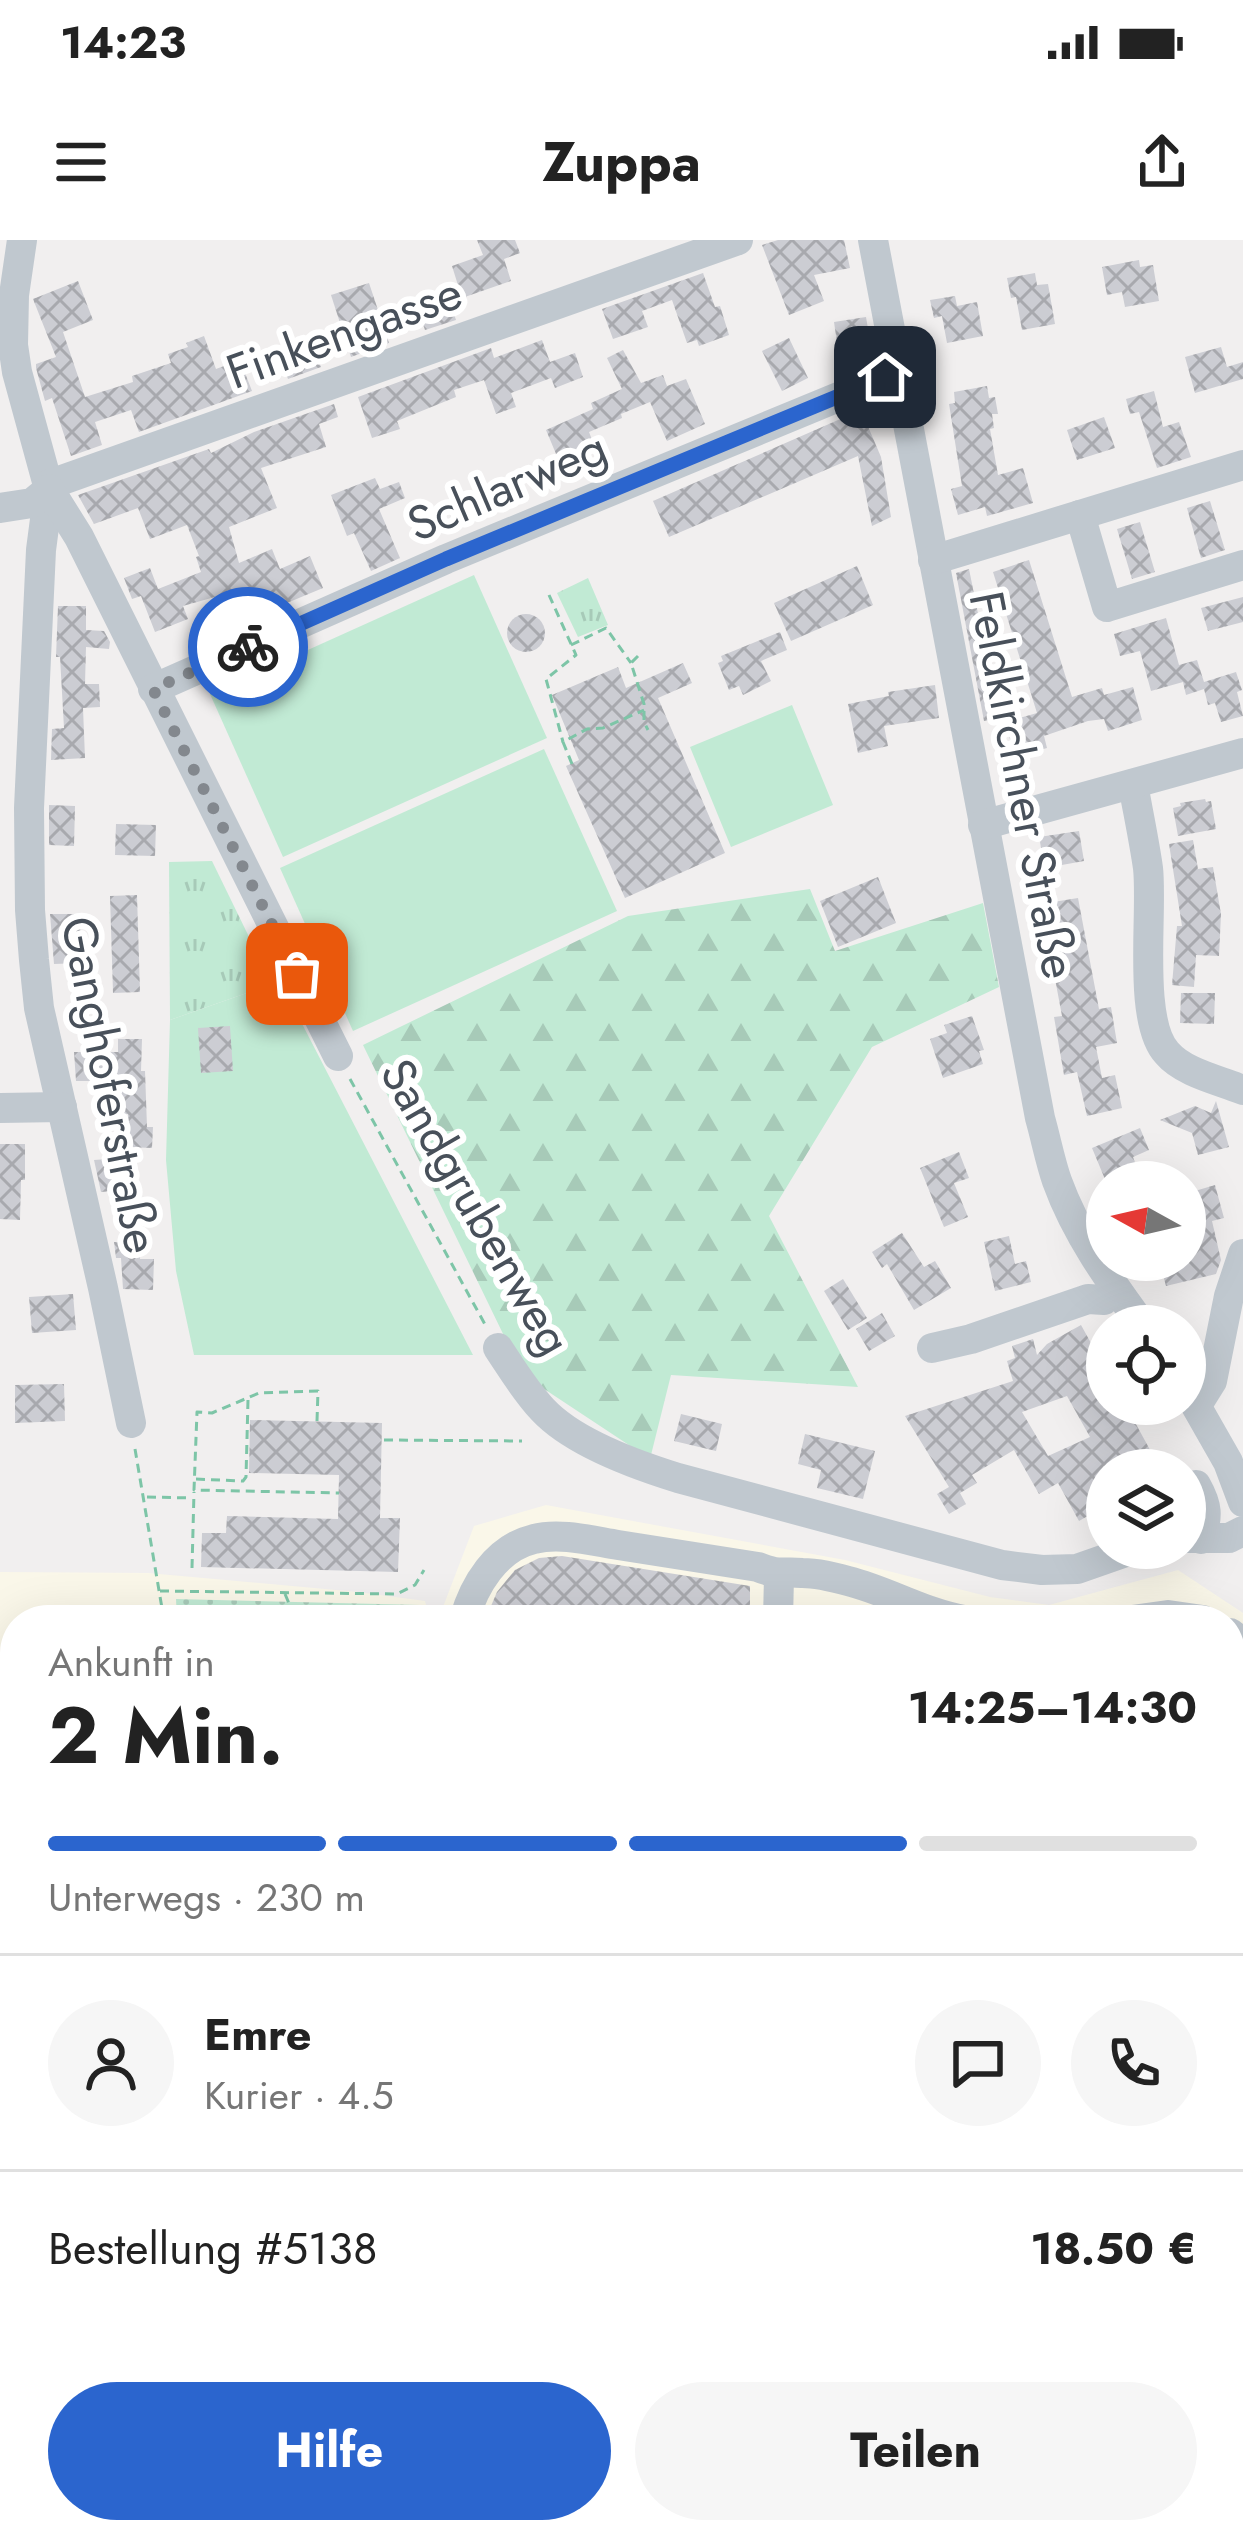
<!DOCTYPE html>
<html lang="de">
<meta charset="utf-8">
<style>
body{margin:0;font-family:Jost,sans-serif;background:#f6f6f6;color:#222;height:100vh;display:flex;flex-direction:column;font-size:45px;white-space:nowrap}
*{box-sizing:border-box;margin:0}
p{font-size:39px;color:#767676}
.icon{flex:none;width:66px;height:66px;fill:none;stroke:currentColor;stroke-width:2;stroke-linecap:round;stroke-linejoin:round}
.map{position:relative;flex:1;overflow:hidden}
.drawer{position:absolute;left:0px;top:1365px;width:1245px;height:939px;display:flex;flex-direction:column;background:#fff;border-radius:48px 48px 0 0;box-shadow:0 12px 48px #0002}
.drawer>*{flex:none}
.needle{width:78px;rotate:278deg}
.controls{position:absolute;left:1086px;top:921px;display:grid;gap:24px}
.controls a{display:grid;place-items:center;width:120px;height:120px;border-radius:50%;background:#fff;box-shadow:0 12px 48px #0002;font-size:60px}
.pin{position:absolute;display:grid;place-items:center;width:102px;height:102px;color:#fff;margin:-51px;border-radius:24px;box-shadow:0 6px 18px #0006}
.courier{position:absolute;display:grid;place-items:center;width:120px;height:120px;margin:-60px;border:9px solid #2b65ce;border-radius:50%;background:#fff;color:#222;box-shadow:0 3px 15px #0007}
.headline em{font-style:normal;font-weight:700}
.headline div{display:flex;flex-direction:column-reverse}
.headline{display:flex;align-items:center;justify-content:space-between;height:204px;padding:0 48px}
h1{font-size:78px;font-weight:700;line-height:90px}
.bar{display:grid;grid-template-columns:repeat(4,1fr);gap:18px 12px;align-content:center;height:144px;padding:0 48px}
.bar i{height:15px;border-radius:9px;background:#e0e0e0}
.bar .selected{background:#2b65ce}
.bar p{grid-column:span 4}
.line{display:flex;align-items:center;gap:30px;padding:0 48px;border-top:3px solid #e0e0e0}
.line div{flex:1}
.round{display:grid;place-items:center;flex:none;width:126px;height:126px;border-radius:63px;background:#f6f6f6}
.action{display:flex;gap:24px;margin-top:auto;padding:24px 48px}
.action a{flex:1;height:138px;border-radius:72px;background:#2b65ce;color:#fff;font-size:48px;font-weight:700;line-height:138px;text-align:center}
.action a+a{background:#f6f6f6;color:#222}
.status{display:flex;justify-content:space-between;align-items:center;height:84px;padding:0 60px;background:#fff;direction:ltr}
.status svg{height:33px;fill:currentColor}
header{display:flex;justify-content:space-between;align-items:center;height:156px;padding:0 48px;background:#fff;font-size:54px;font-weight:700}
.map>svg:first-child{display:block}
.commercial{fill:#faf7e9}
.grass{fill:url(#grass-dots)}
.forest{fill:url(#forest-firs)}
.park{fill:url(#park-tufts)}
.garden{fill:#c1ead4}
.building{fill:url(#building-cross-hatch);fill-rule:evenodd}
.lines{fill:none;stroke-linecap:round;stroke-linejoin:round}
.path{stroke:#7dc5a7;stroke-width:3;stroke-dasharray:9 6;stroke-linecap:butt}
.minor{stroke:#c0c8cf;stroke-width:30}
.done{stroke:#83888e;stroke-width:12;stroke-dasharray:0 21.6}
.route{stroke:#2b65ce;stroke-width:15}
.labels{text-anchor:middle;dominant-baseline:central;stroke-width:12;stroke-linejoin:round;paint-order:stroke}
.street-label{font-size:48px;fill:#48505a;stroke:#fff}
</style>
<div class="status"><b>14:23</b><svg viewBox="0 0 49 12"><path d="M0 12V9h3v3zM5 12V6h3v6zM10 12V3h3v9zM15 12V0h3v12zM26 1h20v11H26zM47 4h2v5h-2z"/></svg></div>
<header><svg class="icon" aria-label="menu" viewBox="0 0 24 24"><path d="M4 6h16M4 12h16M4 18h16"/></svg>Zuppa<svg class="icon" aria-label="share" viewBox="0 0 24 24"><path d="M12 15V3M7 8l5-5 5 5M5 13v7h14v-7"/></svg></header>
<div class="map">
<svg width="1243" height="2302" viewBox="0 0 1243 2302">
<defs>
<pattern id="grass-dots" width="8" height="8" patternUnits="userSpaceOnUse" patternTransform="scale(3)"><rect width="8" height="8" fill="#c1ead4"/><path d="M2 2h.1M6 6h.1" fill="none" stroke="#a7cab8" stroke-width="1.8" stroke-linecap="round"/></pattern>
<pattern id="forest-firs" width="22" height="20" patternUnits="userSpaceOnUse" patternTransform="scale(3)"><rect width="22" height="20" fill="#c1ead4"/><path d="M5 1l3.5 6h-7zM16 11l3.5 6h-7z" fill="#a7cab8"/></pattern>
<pattern id="park-tufts" width="24" height="20" patternUnits="userSpaceOnUse" patternTransform="scale(3)"><rect width="24" height="20" fill="#c1ead4"/><path d="M3 7l-1-3M5 7V3M7 7l1-3M15 17l-1-3M17 17v-4M19 17l1-3" fill="none" stroke="#a7cab8"/></pattern>
<pattern id="building-cross-hatch" width="8" height="8" patternUnits="userSpaceOnUse" patternTransform="scale(3)"><rect width="8" height="8" fill="#cccdd3"/><path d="M0 0l8 8M0 8l8-8" fill="none" stroke="#a8a9ae"/></pattern>
</defs>
<rect width="100%" height="100%" fill="#f1efef"/>
<polygon class="commercial" points="546,1265 845,1320 990,1357 1049,1365 1178,1330 1243,1373 1243,2302 0,2302 0,1332 148,1333 358,1352 425,1361 430,1380 15,1380 15,2289 1230,2289 1230,1380 438,1380 474,1286"/>
<g class="grass">
<polygon points="176,1359 420,1365 419,1380 177,1380"/>
<polygon points="1230,1410 1243,1423 1243,1569 1242,1563 1230,1563"/>
</g>
<polygon class="forest" points="810,649 835,711 983,663 999,747 872,807 769,976 858,1147 671,1135 650,1219 523,1135 363,805 628,676"/>
<g class="park">
<polygon points="588,338 608,385 578,397 557,353"/>
<polygon points="212,621 272,744 170,780 169,622"/>
</g>
<g class="garden">
<polygon points="474,335 547,498 283,617 210,454"/>
<polygon points="792,465 833,565 731,607 690,507"/>
<polygon points="544,509 617,671 353,791 280,628"/>
<polygon points="272,744 291,777 297,774 473,1115 194,1115 176,1031 166,920 170,780"/>
</g>
<g class="building">
<polygon points="477,0 515,0 520,13 504,19 511,41 462,58 452,26 483,15"/>
<polygon points="778,0 844,0 850,28 814,35 824,61 789,75 762,5"/>
<polygon points="1139,20 1140,27 1153,25 1159,61 1125,67 1122,52 1107,55 1102,27"/>
<polygon points="703,33 715,67 720,66 729,95 699,106 697,100 687,103 672,60 642,71 648,87 613,99 602,69"/>
<polygon points="1035,33 1037,45 1048,44 1055,84 1022,90 1016,57 1011,58 1007,38"/>
<polygon points="78,41 93,80 63,92 85,157 133,142 132,136 171,123 168,114 188,107 186,103 204,96 216,129 240,120 252,151 139,192 131,170 95,182 102,205 71,216 52,158 45,161 36,128 36,124 56,117 33,59"/>
<polygon points="369,43 389,103 351,117 331,55"/>
<polygon points="447,53 456,80 425,90 416,64"/>
<polygon points="955,56 957,66 977,62 983,96 947,103 942,76 934,78 930,60"/>
<polygon points="866,77 873,118 840,123 834,82"/>
<polygon points="311,98 321,127 288,139 277,109"/>
<polygon points="789,98 808,138 782,151 762,111"/>
<polygon points="542,100 550,122 575,113 583,137 555,148 551,138 511,153 516,167 496,174 484,140 454,150 456,157 397,181 400,189 372,198 358,157 491,108 494,118"/>
<polygon points="1221,107 1227,127 1243,122 1243,139 1195,153 1185,117"/>
<polygon points="623,110 641,143 663,135 667,146 686,139 705,184 667,201 650,162 621,174 622,178 589,192 594,205 559,221 546,190 593,169 591,163 622,149 607,118"/>
<polygon points="987,146 989,158 995,157 998,174 992,174 994,188 990,189 998,235 1023,228 1033,263 987,276 985,267 958,275 951,249 962,246 949,164 955,163 954,152"/>
<polygon points="1154,151 1163,187 1179,182 1191,217 1157,228 1139,172 1130,174 1126,159"/>
<polygon points="334,164 338,177 319,184 326,207 261,228 277,268 229,287 239,323 272,309 280,329 310,316 323,348 270,370 272,375 257,381 243,349 183,366 188,379 155,392 141,356 132,359 124,338 150,328 158,349 201,332 196,317 199,316 187,285 150,299 138,268 94,284 78,255 209,209 211,213 254,192"/>
<polygon points="861,170 881,217 891,277 872,286 858,216 669,297 653,261"/>
<polygon points="1104,177 1115,208 1077,220 1067,190"/>
<polygon points="375,238 380,249 399,242 405,258 379,269 400,318 371,331 354,293 347,296 331,255"/>
<polygon points="1210,261 1225,310 1201,318 1187,268"/>
<polygon points="1140,282 1155,332 1132,339 1117,289"/>
<polygon points="1029,320 1072,457 1102,448 1104,455 1133,447 1142,480 1108,491 1104,479 1088,481 1044,496 1047,508 1015,517 1005,482 1037,473 993,332"/>
<polygon points="857,326 873,365 791,401 774,363"/>
<polygon points="969,329 999,478 984,481 956,333"/>
<polygon points="1243,357 1243,382 1208,391 1201,368"/>
<polygon points="58,366 86,366 86,390 104,391 110,402 109,409 86,407 85,444 99,444 100,467 83,468 85,518 51,520 52,489 64,488 60,417 56,417"/>
<circle cx="526" cy="393" r="19"/>
<polygon points="1166,378 1179,425 1197,420 1204,442 1236,432 1242,450 1237,452 1243,476 1221,482 1215,463 1208,465 1204,449 1186,455 1183,442 1151,451 1140,411 1120,416 1114,394"/>
<polygon points="780,392 787,410 761,421 771,441 743,455 739,446 729,450 718,423 723,421 721,416"/>
<polygon points="683,423 692,443 658,458 725,613 625,658 566,526 579,520 552,455 618,427 626,448"/>
<polygon points="935,445 939,478 884,486 888,506 858,513 848,464 889,456 888,452"/>
<polygon points="1205,559 1206,562 1211,561 1216,589 1178,596 1173,568 1181,566 1180,563"/>
<polygon points="49,565 75,566 74,606 49,605"/>
<polygon points="116,584 156,585 155,616 115,615"/>
<polygon points="1079,591 1084,621 1045,628 1039,597"/>
<polygon points="1193,600 1198,629 1213,627 1221,674 1219,716 1196,715 1194,747 1172,745 1177,686 1182,686 1169,604"/>
<polygon points="878,637 896,683 838,707 820,661"/>
<polygon points="137,655 140,752 113,753 110,656"/>
<polygon points="1078,658 1099,769 1111,767 1117,803 1096,807 1102,838 1115,835 1122,868 1087,876 1077,832 1064,835 1054,777 1062,776 1041,664"/>
<polygon points="50,674 80,674 81,723 54,724"/>
<polygon points="1181,753 1215,753 1214,784 1180,783"/>
<polygon points="972,776 984,810 979,811 983,824 943,838 930,799 947,793 944,785"/>
<polygon points="230,786 233,831 201,833 198,788"/>
<polygon points="118,799 142,799 141,831 145,831 147,887 153,887 152,908 127,907 128,874 119,875 118,841 76,841 74,812 118,812"/>
<polygon points="1216,861 1229,907 1198,915 1192,893 1160,880 1195,866 1211,873"/>
<polygon points="1140,888 1149,910 1133,917 1139,933 1107,944 1092,908"/>
<polygon points="0,904 25,904 25,940 21,940 20,980 0,979"/>
<polygon points="959,912 969,938 954,943 968,977 944,987 920,928"/>
<polygon points="122,918 125,950 101,952 94,920"/>
<polygon points="1215,945 1224,978 1212,981 1221,1020 1216,1034 1166,1046 1159,1020 1185,1020 1185,1008 1193,1006 1192,1000 1198,999 1185,954"/>
<polygon points="902,993 924,1027 935,1021 951,1048 914,1070 887,1024 882,1028 872,1012"/>
<polygon points="1009,996 1015,1024 1026,1021 1031,1042 995,1051 984,1002"/>
<polygon points="114,1002 140,1003 140,1019 154,1019 153,1050 123,1049 121,1018 116,1018"/>
<polygon points="843,1039 867,1078 848,1090 824,1051"/>
<polygon points="73,1054 76,1090 32,1093 29,1057"/>
<polygon points="882,1073 895,1096 869,1111 856,1089"/>
<path d="M 1081,1085 L 1107,1132 L 1107,1164 L 1125,1164 L 1161,1230 L 1107,1230 L 1107,1265 L 1079,1281 L 1058,1243 L 1039,1254 L 1014,1210 L 972,1235 L 977,1243 L 960,1253 L 966,1264 L 949,1274 L 937,1254 L 949,1247 L 905,1176 L 1013,1141 L 1007,1121 L 1015,1118 L 1012,1106 L 1033,1099 L 1037,1115 L 1047,1104 ZM 1067,1156 L 1090,1197 L 1048,1216 L 1022,1172 Z"/>
<polygon points="64,1144 65,1181 15,1183 15,1145"/>
<polygon points="681,1174 722,1184 716,1211 674,1201"/>
<polygon points="250,1180 382,1183 380,1278 400,1278 398,1332 201,1327 202,1293 226,1293 227,1276 338,1279 339,1235 249,1233"/>
<polygon points="805,1194 875,1211 863,1259 817,1248 821,1230 798,1224"/>
<polygon points="562,1316 750,1346 750,1380 485,1380 497,1352 515,1330 539,1318"/>
</g>
<g class="lines">
<g class="path">
<polyline points="549,355 576,415 546,439 563,502"/>
<polyline points="571,405 606,388 631,423"/>
<polyline points="638,416 631,423 644,464 644,482 648,490"/>
<polyline points="572,524 563,502 587,489 603,488 644,470"/>
<polyline points="350,839 487,1088"/>
<polyline points="317,1181 318,1151 259,1153 212,1173 197,1172 194,1250 339,1253"/>
<polyline points="384,1200 522,1201"/>
<polyline points="135,1209 164,1380"/>
<polyline points="196,1239 243,1241 246,1237 248,1160"/>
<polyline points="147,1257 192,1258"/>
<polyline points="192,1328 194,1252"/>
<polyline points="160,1351 397,1354 415,1345 424,1330"/>
<polyline points="285,1354 296,1380"/>
<polyline points="1230,2116 1243,2116"/>
<polyline points="386,2302 387,2289"/>
<polyline points="798,2302 798,2289"/>
</g>
<g class="minor">
<polyline points="22,0 14,55 13,105 17,132 49,249 41,310 29,568 30,670 34,720 39,768 103,1048 131,1183"/>
<path d="M 873,0 L 1040,878 C 1046,899 1050,921 1057,941 C 1076,994 1110,1041 1143,1086"/>
<polyline points="48,245 738,0"/>
<polyline points="0,268 32,263 49,249 79,297 338,816"/>
<polyline points="1080,275 1107,367 1243,325"/>
<polyline points="933,320 1243,225"/>
<polyline points="153,449 446,319 899,132"/>
<path d="M 1133,544 C 1138,572 1144,600 1148,628 C 1153,672 1137,781 1167,813 C 1184,833 1219,840 1243,850"/>
<polyline points="983,585 1243,513"/>
<polyline points="0,868 62,867"/>
<path d="M 498,1108 C 512,1129 525,1151 543,1170 C 573,1202 636,1225 678,1238 L 1002,1325 L 1042,1330 L 1077,1329 L 1137,1308"/>
<polyline points="932,1108 971,1099 1088,1059 1104,1060"/>
<polyline points="1187,1150 1228,1222 1243,1262"/>
<polyline points="1197,1165 1212,1141 1229,1056 1243,1014"/>
<path d="M 1196,1245 C 1208,1266 1208,1276 1201,1299"/>
<polyline points="1185,1298 1229,1298 1243,1291"/>
<path d="M 464,1380 C 474,1345 496,1308 534,1299 C 560,1292 593,1301 618,1305 C 665,1312 711,1320 758,1327 C 780,1336 781,1331 802,1333 C 818,1333 833,1337 848,1341 C 888,1351 923,1373 964,1380"/>
<polyline points="778,1380 779,1336"/>
<polyline points="1132,1380 1168,1375 1203,1380"/>
<polyline points="1230,1393 1243,1403"/>
<polyline points="0,1554 15,1554"/>
<polyline points="1230,1708 1243,1709"/>
<polyline points="1230,2193 1243,2193"/>
<polyline points="97,2302 101,2289"/>
<polyline points="143,2302 145,2289"/>
<polyline points="440,2302 441,2289"/>
<polyline points="766,2302 766,2289"/>
</g>
</g>
<g class="lines">
<polyline class="done" points="248,407 153,449 297,734"/>
<polyline class="route" points="248,407 446,319 885,137"/>
</g>
<g class="labels">
<g class="street-label">
<text transform="translate(344 92) rotate(-20)">Finkengasse</text>
<text transform="translate(507 246) rotate(-23)">Schlarweg</text>
<text transform="translate(1023 545) rotate(79)">Feldkirchner Straße</text>
<text transform="translate(110 845) rotate(79)">Ganghoferstraße</text>
<text transform="translate(476 967) rotate(60)">Sandgrubenweg</text>
</g>
</g>
</svg>
<div class="controls">
<a><svg class="needle" viewBox="-14 -14 28 28"><path d="M0-13l5 13h-10z" fill="#e53935"/><path d="M0 13l5-13h-10z" fill="#767676"/></svg></a>
<a><svg class="icon" aria-label="locate" viewBox="0 0 24 24"><circle cx="12" cy="12" r="6"/><path d="M12 2v4M12 18v4M2 12h4M18 12h4"/></svg></a>
<a><svg class="icon" aria-label="layers" viewBox="0 0 24 24"><path d="M12 4l9 5-9 5-9-5zM3 14l9 5 9-5"/></svg></a>
</div>
<div class="pin" style="left:297px;top:734px;background:#ea580c"><svg class="icon" aria-label="bag" viewBox="0 0 24 24"><path d="M5 8h14l-1 12H6zM9 8a3 3 0 0 1 6 0"/></svg></div>
<div class="pin" style="left:885px;top:137px;background:#1f2937"><svg class="icon" aria-label="home" viewBox="0 0 24 24"><path d="M3 11l9-7 9 7M6 9v11h12V9"/></svg></div>
<div class="courier" style="left:248px;top:407px"><svg class="icon" aria-label="bike" viewBox="0 0 24 24"><circle cx="6" cy="16" r="4"/><circle cx="18" cy="16" r="4"/><path d="M6 16l4-8h5l3 8M10 8l3 8H6M13 5h3"/></svg></div>
<section class="drawer">
<div class="headline"><div><h1>2 Min.</h1><p>Ankunft in</p></div><em>14:25–14:30</em></div>
<div class="bar"><i class="selected"></i><i class="selected"></i><i class="selected"></i><i></i><p>Unterwegs · 230 m</p></div>
<div class="line" style="height:216px"><a class="round"><svg class="icon" aria-label="person" viewBox="0 0 24 24"><circle cx="12" cy="8" r="4"/><path d="M4 21q1-7 8-7t8 7"/></svg></a><div><b>Emre</b><p>Kurier · 4.5</p></div><a class="round"><svg class="icon" aria-label="chat" viewBox="0 0 24 24"><path d="M4 5h16v11H9l-5 4z"/></svg></a><a class="round"><svg class="icon" aria-label="phone" viewBox="0 0 24 24"><path d="M5 4h4l2 5-3 2q2 4 5 5l2-3 5 2v4C11 20 4 13 5 4z"/></svg></a></div>
<div class="line" style="height:156px"><div>Bestellung #5138</div><b>18.50 €</b></div>
<div class="action"><a>Hilfe</a><a>Teilen</a></div>
</section>
</div>
